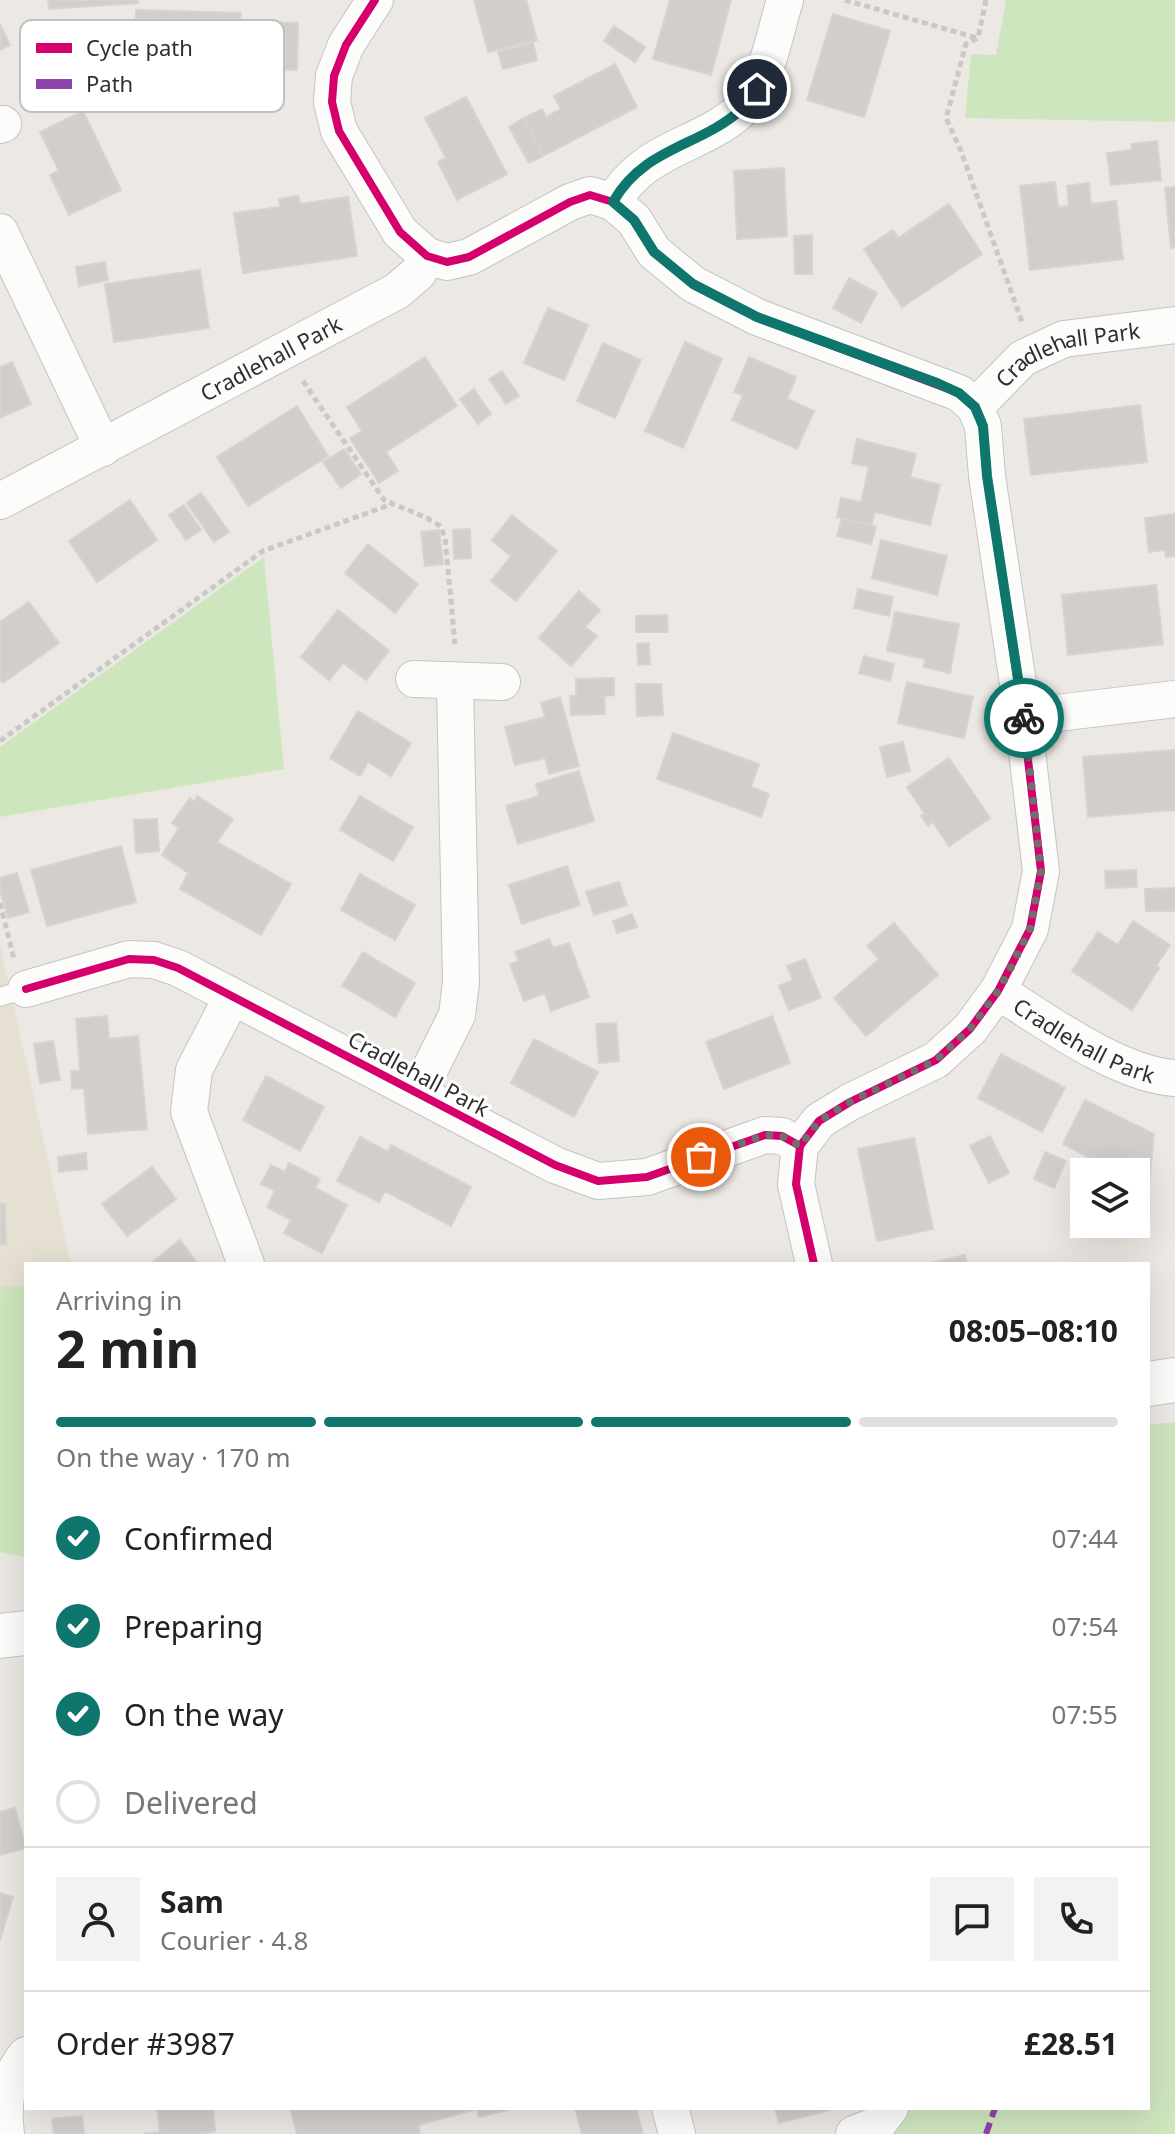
<!DOCTYPE html>
<meta charset="utf-8">
<style>
body{margin:0;font-family:"Noto Sans",sans-serif;background:#f2f2f2;color:#222;height:100vh;display:flex;flex-direction:column;font-size:30px;white-space:nowrap}
*{box-sizing:border-box;margin:0}
p{font-size:26px;color:#767676}
.icon{flex:none;width:44px;height:44px;fill:none;stroke:currentColor;stroke-width:2;stroke-linecap:round;stroke-linejoin:round}
.map{position:relative;flex:1;overflow:hidden}
.panel{position:absolute;left:24px;top:1262px;width:1126px;height:848px;display:flex;flex-direction:column;background:#fff;border-radius:0px;box-shadow:0 8px 32px #0002}
.panel>*{flex:none}
.buttons{position:absolute;left:1070px;top:1158px;display:grid;gap:16px}
.buttons a{display:grid;place-items:center;width:80px;height:80px;border-radius:0px;background:#fff;box-shadow:0 8px 32px #0002;font-size:40px}
.pin{position:absolute;display:grid;place-items:center;width:68px;height:68px;color:#fff;margin:-34px;border:4px solid #fff;border-radius:50%;box-shadow:0 2px 8px #0007}
.courier{position:absolute;display:grid;place-items:center;width:80px;height:80px;margin:-40px;border:6px solid #0f766e;border-radius:50%;background:#fff;color:#222;box-shadow:0 2px 10px #0007}
.summary em{font-style:normal;font-weight:700}
.summary div{display:flex;flex-direction:column-reverse}
.summary{display:flex;align-items:center;justify-content:space-between;height:136px;padding:0 32px}
h1{font-size:52px;font-weight:700;line-height:60px}
.bar{display:grid;grid-template-columns:repeat(4,1fr);gap:12px 8px;align-content:center;height:96px;padding:0 32px}
.bar i{height:10px;border-radius:6px;background:#e0e0e0}
.bar .active{background:#0f766e}
.bar p{grid-column:span 4}
.line{display:flex;align-items:center;gap:20px;padding:0 32px;border-top:2px solid #e0e0e0}
.line div{flex:1}
.round{display:grid;place-items:center;flex:none;width:84px;height:84px;border-radius:0px;background:#f2f2f2}
ol{padding:0 32px;list-style:none}
li{display:flex;align-items:center;gap:24px;height:88px}
li p{margin-inline-start:auto}
li .icon{padding:8px;border-radius:50%;background:#0f766e;color:#fff;stroke-width:4}
li:last-child{color:#767676}
li i{width:44px;height:44px;border:4px solid #e0e0e0;border-radius:50%}
.map>svg:first-child{display:block}
.education{fill:#e6e0d3}
.green{fill:#cee6be}
.building{fill:#d1cecb;stroke:#d7d4d0;stroke-width:2}
.lines{fill:none;stroke-linecap:round;stroke-linejoin:round}
.service-casing{stroke:#c5c4c5;stroke-width:20}
.minor-casing{stroke:#c5c4c5;stroke-width:38}
.tertiary-casing{stroke:#c5c4c5;stroke-width:46}
.path{stroke:#c9c9c8;stroke-width:5;stroke-dasharray:6 4;stroke-linecap:butt}
.service{stroke:#fcfcfb;stroke-width:18}
.minor{stroke:#fcfcfb;stroke-width:36}
.tertiary{stroke:#fcfcfb;stroke-width:44}
.quiet{stroke:#8e44ad;stroke-width:6;stroke-dasharray:12 6;stroke-linecap:butt}
.cycleway-casing{stroke:#fff;stroke-width:13}
.cycleway{stroke:#d6006c;stroke-width:8}
.done{stroke:#706f6e;stroke-width:8;stroke-dasharray:0 14.4}
.route{stroke:#0f766e;stroke-width:10}
.labels{text-anchor:middle;dominant-baseline:central;stroke-width:6;stroke-linejoin:round;paint-order:stroke}
.street-label{font-size:22px;fill:#2e2e2e;stroke:#fff}
.key{fill:#fff;stroke:#c0c0c0;stroke-width:2}
.key-label{font-size:22px;fill:#2e2e2e}
</style>
<div class="map">
<svg width="1175" height="2134" viewBox="0 0 1175 2134">
<rect width="100%" height="100%" fill="#ece8e4"/>
<polygon class="education" points="0,944 71,1264 26,1264 26,1557 0,1552"/>
<g class="green">
<polygon points="1006,0 1175,0 1175,122 965,118 971,54 996,55"/>
<polygon points="264,557 284,769 0,817 0,747"/>
<polygon points="26,1286 26,1557 0,1552 0,1287"/>
<polygon points="1175,1422 1175,2134 877,2134 904,2108 1148,2108 1148,1425"/>
</g>
<g class="building">
<polygon points="48,0 138,0 138,3 49,9"/>
<polygon points="474,0 526,0 537,40 488,52"/>
<polygon points="670,0 731,0 711,75 653,59"/>
<polygon points="136,10 241,13 240,21 298,23 297,70 225,68 224,80 163,78 164,45 134,44"/>
<polygon points="833,14 890,31 864,117 807,100"/>
<polygon points="0,24 10,45 0,50"/>
<polygon points="614,26 645,47 635,62 604,41"/>
<polygon points="533,43 537,60 503,69 498,52"/>
<polygon points="615,64 637,107 543,156 524,118 542,109 546,117 561,109 554,96"/>
<polygon points="466,97 507,174 457,200 438,162 446,158 425,118"/>
<polygon points="83,111 121,190 69,215 50,175 59,171 40,132"/>
<polygon points="524,118 543,156 529,163 509,127"/>
<polygon points="1157,141 1161,180 1111,185 1107,153 1132,150 1131,144"/>
<polygon points="784,168 787,236 737,239 734,171"/>
<polygon points="1055,182 1058,207 1069,206 1067,186 1089,183 1091,204 1116,201 1123,259 1030,270 1020,186"/>
<polygon points="1175,187 1175,247 1171,248 1165,188"/>
<polygon points="298,196 300,204 348,197 357,256 243,273 234,213 280,207 279,199"/>
<polygon points="949,204 982,254 902,307 864,249 893,230 898,238"/>
<polygon points="812,235 812,274 795,274 794,236"/>
<polygon points="105,262 108,280 79,286 76,267"/>
<polygon points="200,270 209,328 114,342 105,284"/>
<polygon points="849,278 877,293 861,323 833,308"/>
<polygon points="548,308 588,325 564,380 524,363"/>
<polygon points="685,342 722,359 683,448 645,431"/>
<polygon points="603,343 641,360 615,418 577,401"/>
<polygon points="425,357 457,406 386,452 398,471 379,483 350,438 362,431 347,407"/>
<polygon points="749,357 796,377 787,399 814,411 797,449 732,420 743,395 734,392"/>
<polygon points="12,362 31,404 0,418 0,367"/>
<polygon points="502,371 519,396 506,404 489,379"/>
<polygon points="474,389 491,414 478,424 460,399"/>
<polygon points="1140,405 1147,462 1031,475 1024,419"/>
<polygon points="297,406 328,456 248,506 217,457"/>
<polygon points="857,439 916,454 910,477 940,485 930,525 875,512 871,526 837,517 841,498 861,502 869,467 852,463"/>
<polygon points="344,449 361,474 341,488 323,462"/>
<polygon points="201,493 229,532 214,542 187,503"/>
<polygon points="130,500 157,540 97,582 69,541"/>
<polygon points="184,505 201,530 186,540 169,515"/>
<polygon points="1175,514 1175,556 1166,557 1165,550 1149,552 1145,518"/>
<polygon points="512,515 557,551 516,601 491,581 511,556 492,540"/>
<polygon points="842,518 876,527 871,544 837,536"/>
<polygon points="470,529 471,558 454,559 453,530"/>
<polygon points="439,530 443,564 425,566 421,532"/>
<polygon points="881,540 947,556 937,595 872,578"/>
<polygon points="368,544 418,584 395,613 345,573"/>
<polygon points="1156,585 1163,644 1068,655 1062,595"/>
<polygon points="858,589 893,597 889,616 854,608"/>
<polygon points="579,591 600,610 585,627 597,636 571,666 539,638"/>
<polygon points="29,602 59,643 3,683 0,680 0,622"/>
<polygon points="338,610 389,651 366,680 343,663 329,680 301,657"/>
<polygon points="895,612 959,624 950,673 924,667 925,659 887,651"/>
<polygon points="667,615 668,632 636,632 636,616"/>
<polygon points="649,643 650,664 638,665 637,644"/>
<polygon points="864,656 894,664 890,681 859,673"/>
<polygon points="614,678 614,695 604,696 605,714 571,715 570,696 576,696 576,679"/>
<polygon points="907,682 973,697 964,738 898,723"/>
<polygon points="636,684 661,684 663,715 637,716"/>
<polygon points="560,697 579,766 549,774 545,758 515,765 505,727 545,717 541,703"/>
<polygon points="358,711 411,743 391,776 368,762 360,776 330,758"/>
<polygon points="673,733 759,764 751,787 769,794 761,817 657,779"/>
<polygon points="903,742 910,771 887,777 880,747"/>
<polygon points="1175,750 1175,810 1088,817 1083,757"/>
<polygon points="949,758 990,818 949,846 933,822 928,826 921,816 925,814 907,787"/>
<polygon points="579,771 594,821 518,844 506,806 539,796 536,784"/>
<polygon points="197,796 233,819 217,842 291,884 261,935 180,889 188,873 162,855 179,828 172,823 190,798 194,802"/>
<polygon points="360,796 413,827 393,861 340,830"/>
<polygon points="157,819 159,851 136,853 134,820"/>
<polygon points="121,846 136,902 47,926 31,870"/>
<polygon points="567,866 580,905 522,924 509,885"/>
<polygon points="1136,870 1137,887 1106,888 1105,871"/>
<polygon points="17,873 29,912 8,918 0,890 0,878"/>
<polygon points="360,874 415,905 395,940 341,910"/>
<polygon points="619,882 627,905 594,915 586,892"/>
<polygon points="1175,888 1175,911 1146,911 1145,889"/>
<polygon points="632,914 637,927 617,933 613,921"/>
<polygon points="1133,921 1170,945 1156,966 1159,968 1132,1010 1072,971 1098,932 1118,945"/>
<polygon points="894,923 938,975 866,1036 834,998 879,959 867,946"/>
<polygon points="549,939 553,948 569,943 589,997 551,1011 545,993 524,1001 510,964 519,961 515,952"/>
<polygon points="363,952 415,983 395,1017 342,986"/>
<polygon points="805,959 821,998 789,1010 779,986 793,980 787,966"/>
<polygon points="107,1016 109,1039 138,1036 147,1129 88,1134 84,1088 72,1089 71,1071 80,1071 76,1019"/>
<polygon points="772,1016 790,1063 724,1089 706,1042"/>
<polygon points="616,1023 619,1061 599,1063 596,1024"/>
<polygon points="534,1039 598,1072 574,1117 511,1083"/>
<polygon points="53,1041 60,1080 40,1083 34,1044"/>
<polygon points="1001,1054 1065,1088 1042,1132 978,1098"/>
<polygon points="266,1076 324,1107 300,1151 243,1120"/>
<polygon points="1085,1100 1154,1134 1149,1186 1139,1205 1136,1203 1136,1172 1107,1172 1109,1168 1063,1144"/>
<polygon points="990,1136 1009,1173 989,1183 970,1146"/>
<polygon points="360,1137 388,1152 391,1145 471,1187 451,1226 385,1191 379,1202 337,1181"/>
<polygon points="914,1138 933,1229 877,1241 858,1149"/>
<polygon points="1045,1152 1066,1161 1054,1188 1034,1179"/>
<polygon points="86,1153 87,1169 59,1172 58,1157"/>
<polygon points="289,1163 320,1179 315,1188 347,1205 322,1253 284,1233 291,1220 267,1207 275,1191 261,1184 271,1165 285,1172"/>
<polygon points="152,1167 176,1199 127,1236 102,1204"/>
<polygon points="0,1204 5,1204 6,1244 0,1244"/>
<polygon points="180,1240 198,1264 150,1264"/>
<polygon points="965,1255 967,1264 926,1264"/>
<polygon points="15,1808 26,1848 0,1855 0,1812"/>
<polygon points="0,1893 13,1897 0,1940"/>
<polygon points="157,2108 213,2108 215,2131 200,2134 143,2134 160,2132"/>
<polygon points="290,2108 512,2108 512,2109 479,2117 477,2109 418,2125 420,2134 297,2134"/>
<polygon points="575,2108 636,2108 643,2134 582,2134"/>
<polygon points="775,2108 830,2108 830,2110 779,2123"/>
<polygon points="82,2116 84,2134 54,2134 52,2119"/>
</g>
<g class="lines">
<g class="service-casing">
<polyline id="service" points="0,997 26,989"/>
</g>
<g class="minor-casing">
<g id="minor">
<polyline points="375,0 346,45 334,76 332,102 339,131 400,232 427,256 447,262 469,257 570,202 590,195 613,202 634,220 654,252 693,284 757,317 959,393 975,407 983,426 987,476 1023,717 1041,871 1030,929 998,991 970,1029 936,1060 850,1102 819,1121 800,1146 796,1184 814,1264"/>
<polyline points="0,125 3,124"/>
<path d="M 613,202 C 645,146 700,148 742,109 C 766,86 775,32 785,0"/>
<polyline points="0,232 103,448"/>
<path id="s1" d="M 975,407 L 1023,358 L 1064,339 L 1175,325"/>
<path id="s2" d="M 0,501 L 397,291 L 418,273 L 427,256"/>
<polyline points="414,679 502,682"/>
<polyline points="1023,717 1175,699"/>
<polyline points="26,989 129,959 154,960 178,968 555,1165 598,1181 647,1177 765,1135 782,1136 800,1146"/>
<path id="s3" d="M 998,991 C 1045,1021 1120,1075 1175,1078"/>
<polyline points="232,997 194,1070 189,1112 246,1264"/>
<polyline points="418,1093 457,1015 461,982 455,682"/>
<polyline points="670,2108 677,2134"/>
<path d="M 6,2134 C 2,2101 6,2081 26,2055"/>
<polyline points="854,2134 877,2125 890,2108"/>
</g>
</g>
<g class="tertiary-casing">
<g id="tertiary">
<polyline points="1148,1384 1175,1380"/>
<polyline points="0,1636 26,1633"/>
</g>
</g>
<g class="path">
<polyline points="845,0 977,38"/>
<polyline points="986,0 978,38 966,44 946,118 961,151 1022,322"/>
<polyline points="303,381 384,500 427,518 440,526 445,537 455,644"/>
<polyline points="0,741 263,551 392,504"/>
<polyline points="0,903 14,959"/>
</g>
<use href="#service" class="service"/>
<use href="#minor" class="minor"/>
<use href="#tertiary" class="tertiary"/>
<polyline class="quiet" points="986,2134 995,2108"/>
<g class="cycleway-casing">
<g id="cycleway">
<polyline points="375,0 346,45 334,76 332,102 339,131 400,232 427,256 447,262 469,257 570,202 590,195 613,202 634,220 654,252 693,284 757,317 959,393 975,407 983,426 987,476 1023,717 1041,871 1030,929 998,991 970,1029 936,1060 850,1102 819,1121 800,1146 796,1184 814,1264"/>
<polyline points="26,989 129,959 154,960 178,968 555,1165 598,1181 647,1177 765,1135 782,1136 800,1146"/>
</g>
</g>
<use href="#cycleway" class="cycleway"/>
</g>
<g class="lines">
<polyline class="done" points="701,1157 765,1135 782,1136 800,1146 819,1121 850,1102 936,1060 970,1029 998,991 1009,971 1030,929 1041,871 1024,718"/>
<path class="route" d="M 757,89 C 752,96 747,103 742,109 C 700,147 644,147 613,202 L 634,220 L 654,252 L 693,284 L 757,317 L 937,383 L 959,393 L 975,407 L 983,426 L 987,476 L 1024,718"/>
</g>
<g class="labels">
<g class="street-label">
<text stroke="none"><textPath href="#s2" startOffset="306">Cradlehall Park</textPath></text>
<text stroke="none"><textPath href="#s1" startOffset="112">Cradlehall Park</textPath></text>
<text stroke="none"><textPath href="#s3" startOffset="100">Cradlehall Park</textPath></text>
<text transform="translate(419 1073) rotate(28)">Cradlehall Park</text>
</g>
</g>
<rect x="20" y="20" width="264" height="92" rx="12" class="key"/>
<rect x="36" y="43" width="36" height="10" fill="#d6006c"/>
<rect x="36" y="79" width="36" height="10" fill="#8e44ad"/>
<g class="key-label">
<text x="86" y="56">Cycle path</text>
<text x="86" y="92">Path</text>
</g>
</svg>
<div class="buttons">
<a><svg class="icon" aria-label="layers" viewBox="0 0 24 24"><path d="M12 4l9 5-9 5-9-5zM3 14l9 5 9-5"/></svg></a>
</div>
<div class="pin" style="left:701px;top:1157px;background:#ea580c"><svg class="icon" aria-label="bag" viewBox="0 0 24 24"><path d="M5 8h14l-1 12H6zM9 8a3 3 0 0 1 6 0"/></svg></div>
<div class="pin" style="left:757px;top:89px;background:#1f2937"><svg class="icon" aria-label="home" viewBox="0 0 24 24"><path d="M3 11l9-7 9 7M6 9v11h12V9"/></svg></div>
<div class="courier" style="left:1024px;top:718px"><svg class="icon" aria-label="bike" viewBox="0 0 24 24"><circle cx="6" cy="16" r="4"/><circle cx="18" cy="16" r="4"/><path d="M6 16l4-8h5l3 8M10 8l3 8H6M13 5h3"/></svg></div>
<section class="panel">
<div class="summary"><div><h1>2 min</h1><p>Arriving in</p></div><em>08:05–08:10</em></div>
<div class="bar"><i class="active"></i><i class="active"></i><i class="active"></i><i></i><p>On the way · 170 m</p></div>
<ol>
<li><svg class="icon" aria-label="check" viewBox="0 0 24 24"><path d="M5 12l5 5 9-10"/></svg>Confirmed<p>07:44</p></li>
<li><svg class="icon" aria-label="check" viewBox="0 0 24 24"><path d="M5 12l5 5 9-10"/></svg>Preparing<p>07:54</p></li>
<li><svg class="icon" aria-label="check" viewBox="0 0 24 24"><path d="M5 12l5 5 9-10"/></svg>On the way<p>07:55</p></li>
<li><i></i>Delivered</li>
</ol>
<div class="line" style="height:144px"><a class="round"><svg class="icon" aria-label="person" viewBox="0 0 24 24"><circle cx="12" cy="8" r="4"/><path d="M4 21q1-7 8-7t8 7"/></svg></a><div><b>Sam</b><p>Courier · 4.8</p></div><a class="round"><svg class="icon" aria-label="chat" viewBox="0 0 24 24"><path d="M4 5h16v11H9l-5 4z"/></svg></a><a class="round"><svg class="icon" aria-label="phone" viewBox="0 0 24 24"><path d="M5 4h4l2 5-3 2q2 4 5 5l2-3 5 2v4C11 20 4 13 5 4z"/></svg></a></div>
<div class="line" style="height:104px"><div>Order #3987</div><b>£28.51</b></div>
</section>
</div>
